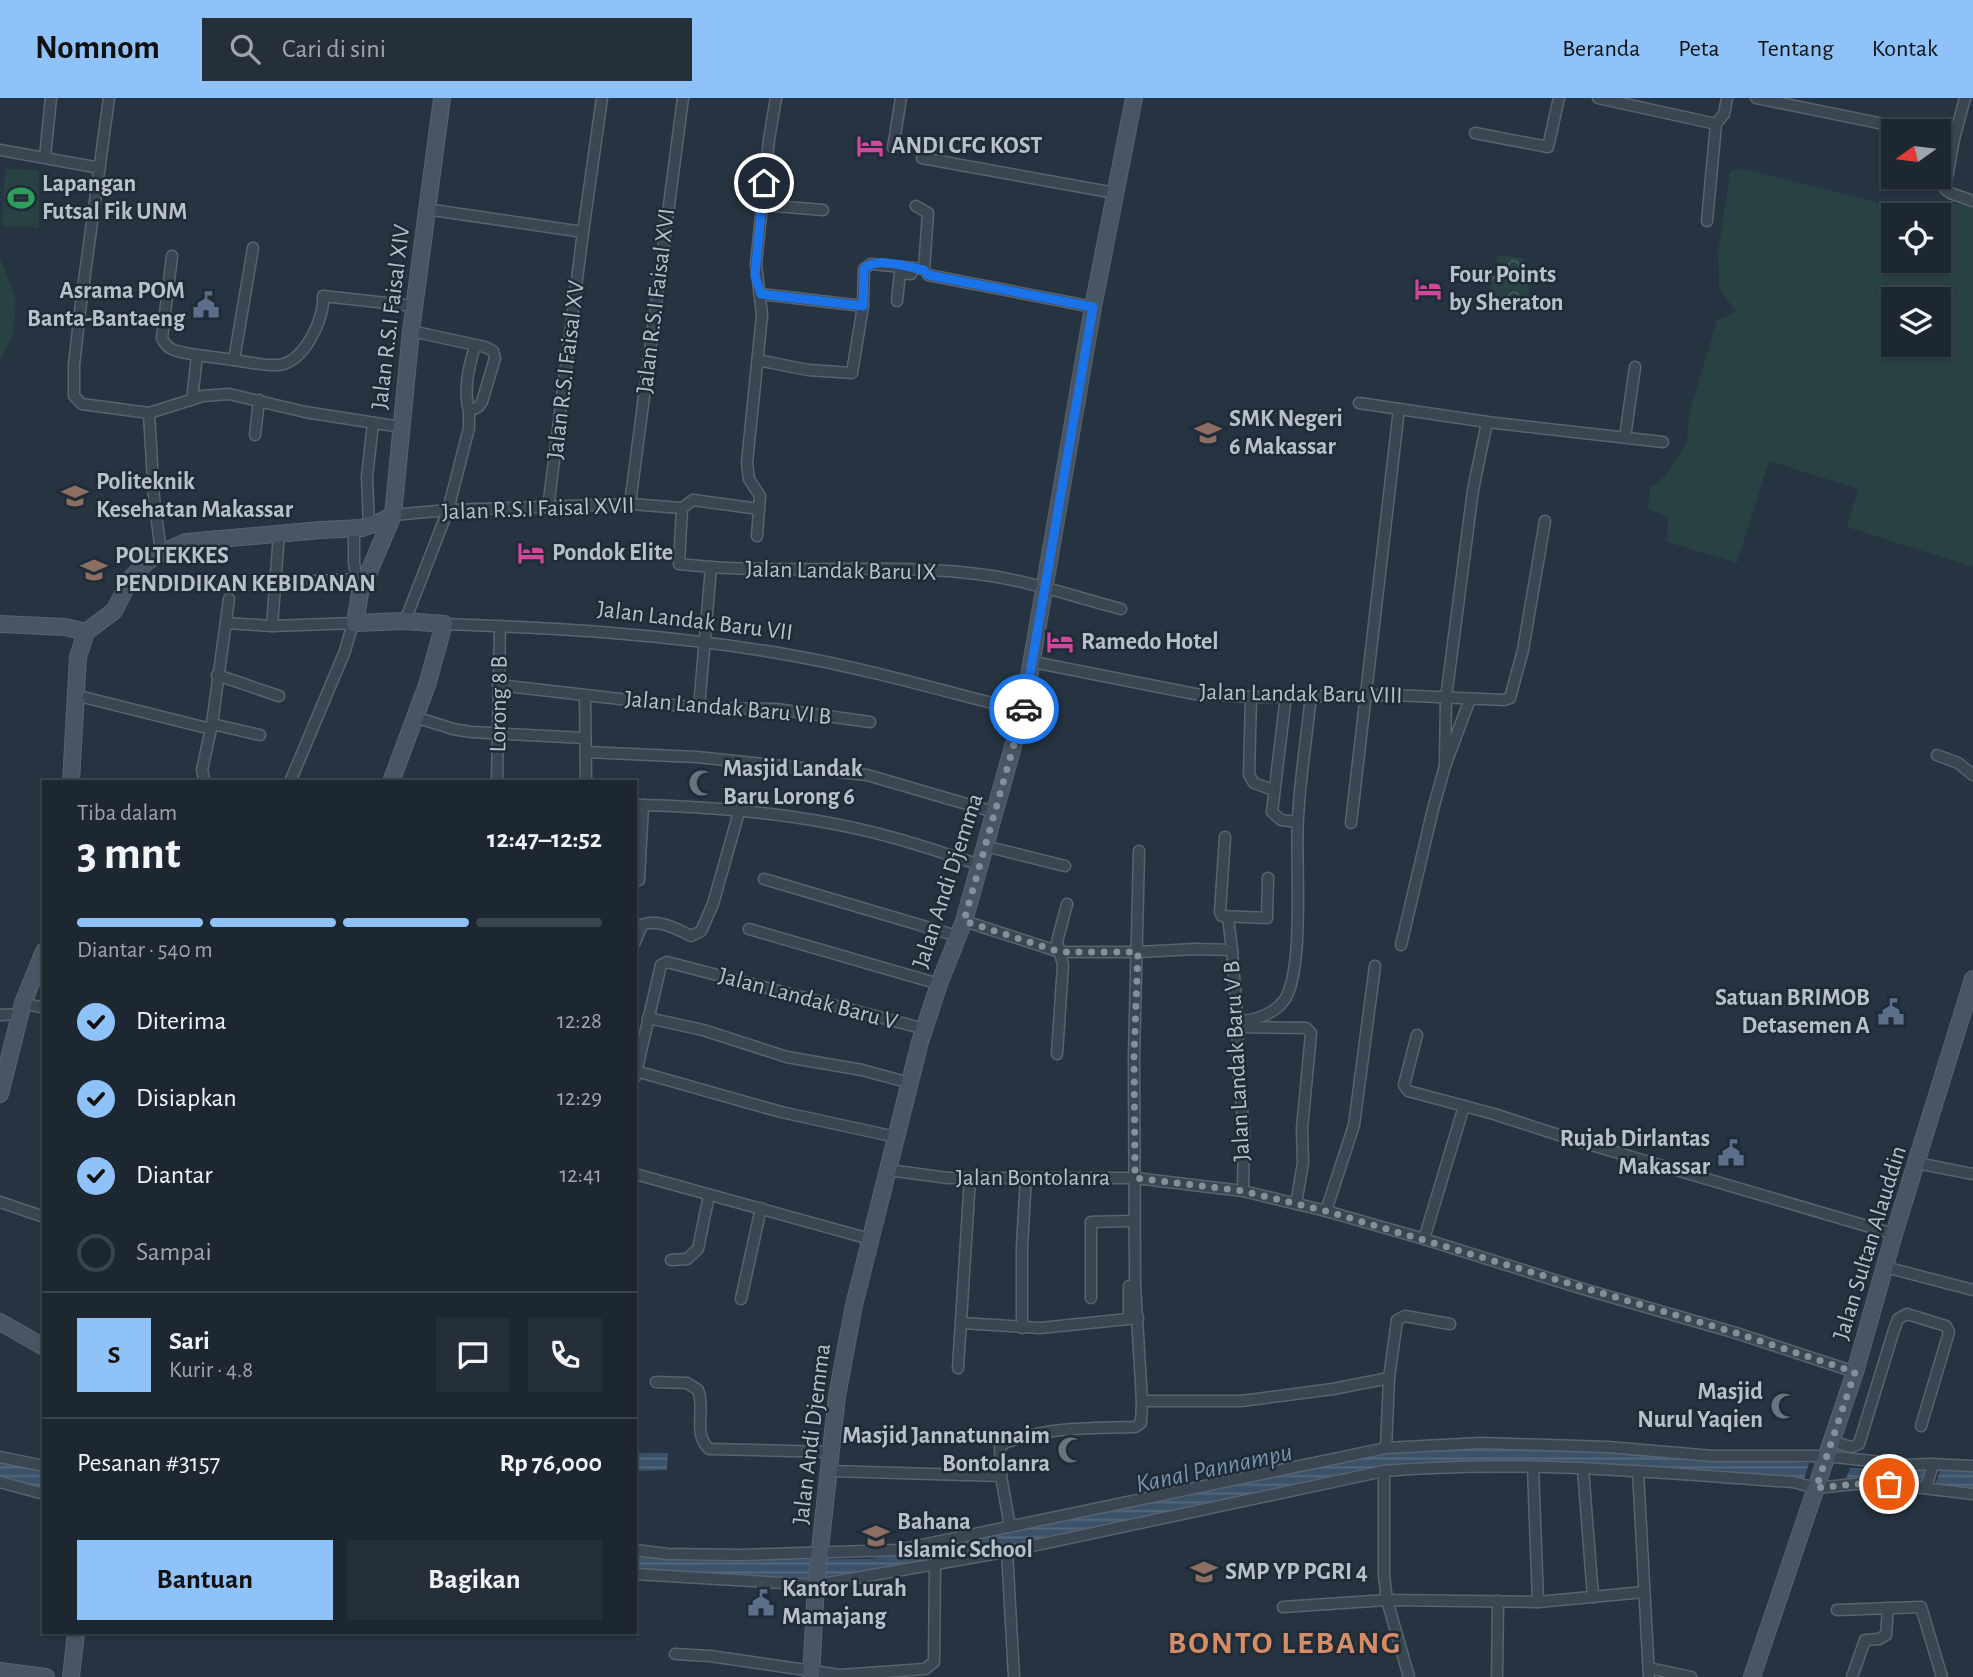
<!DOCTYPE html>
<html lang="id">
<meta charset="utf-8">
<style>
body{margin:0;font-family:"Alegreya Sans",sans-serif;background:#252f39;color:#f1f3f6;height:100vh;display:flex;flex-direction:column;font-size:26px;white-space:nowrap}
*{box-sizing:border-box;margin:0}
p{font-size:23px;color:#a0a5ab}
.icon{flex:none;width:38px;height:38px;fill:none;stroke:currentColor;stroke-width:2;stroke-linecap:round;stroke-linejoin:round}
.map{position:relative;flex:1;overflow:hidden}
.side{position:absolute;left:42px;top:682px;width:595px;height:854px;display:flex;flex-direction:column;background:#1c2731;border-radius:0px;box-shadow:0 2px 5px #0004,0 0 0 2px #3a444d}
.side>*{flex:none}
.needle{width:46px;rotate:256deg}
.fabs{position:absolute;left:1881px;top:21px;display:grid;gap:14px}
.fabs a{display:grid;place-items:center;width:70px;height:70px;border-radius:0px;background:#1c2731;box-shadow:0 2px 5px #0004,0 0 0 2px #3a444d;font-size:35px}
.pin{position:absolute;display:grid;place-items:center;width:60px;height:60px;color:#fff;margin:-30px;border:4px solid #fff;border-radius:50%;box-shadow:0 2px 7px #0007}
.courier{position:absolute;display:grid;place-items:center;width:70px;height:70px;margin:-35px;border:5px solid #1a73e8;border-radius:50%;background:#fff;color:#222;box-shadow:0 2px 9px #0007}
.head em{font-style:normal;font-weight:600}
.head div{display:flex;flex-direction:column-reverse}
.head{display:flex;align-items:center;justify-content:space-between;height:119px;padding:0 35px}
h1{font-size:46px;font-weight:600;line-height:52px}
.bar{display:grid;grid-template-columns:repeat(4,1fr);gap:10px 7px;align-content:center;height:84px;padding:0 35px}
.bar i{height:9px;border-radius:5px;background:#3a444d}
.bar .selected{background:#8ec2f8}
.bar p{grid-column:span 4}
.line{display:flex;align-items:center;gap:18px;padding:0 35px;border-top:2px solid #3a444d}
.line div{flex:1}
.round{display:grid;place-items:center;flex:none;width:74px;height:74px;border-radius:0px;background:#252f39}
ol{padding:0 35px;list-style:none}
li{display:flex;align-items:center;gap:21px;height:77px}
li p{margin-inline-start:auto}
li .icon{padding:7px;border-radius:50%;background:#8ec2f8;color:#111;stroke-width:4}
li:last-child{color:#a0a5ab}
li i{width:38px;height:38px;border:4px solid #3a444d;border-radius:50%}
.button{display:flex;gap:14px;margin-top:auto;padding:14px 35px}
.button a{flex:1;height:80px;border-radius:0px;background:#8ec2f8;color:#111;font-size:28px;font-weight:600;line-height:80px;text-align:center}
.button a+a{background:#252f39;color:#f1f3f6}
header{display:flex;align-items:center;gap:42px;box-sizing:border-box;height:98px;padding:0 35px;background:#8ec2f8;color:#111}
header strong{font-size:33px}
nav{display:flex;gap:38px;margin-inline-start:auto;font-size:24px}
.search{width:490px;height:63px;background:#252f39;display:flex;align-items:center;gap:18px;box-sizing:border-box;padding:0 24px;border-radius:0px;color:#a0a5ab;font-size:26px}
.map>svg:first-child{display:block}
.green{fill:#284142;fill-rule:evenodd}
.forest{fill:url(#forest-crowns)}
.water{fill:url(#water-rules)}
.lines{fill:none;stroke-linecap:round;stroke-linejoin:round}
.street-casing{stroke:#58636e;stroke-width:13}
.secondary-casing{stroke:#58636e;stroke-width:18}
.street{stroke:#3a4651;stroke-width:10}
.secondary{stroke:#485564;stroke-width:16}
.done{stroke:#848f9b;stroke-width:7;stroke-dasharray:0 12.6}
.route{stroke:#1a73e8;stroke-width:9}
.labels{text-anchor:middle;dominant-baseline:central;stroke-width:5;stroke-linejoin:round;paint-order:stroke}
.poi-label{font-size:24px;font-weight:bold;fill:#b7c0cb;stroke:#1f2b36;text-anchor:start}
.street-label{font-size:24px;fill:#b7c0cb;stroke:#1f2b36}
.water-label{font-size:26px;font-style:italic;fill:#7794ae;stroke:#1f2b36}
.district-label{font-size:32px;font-weight:bold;letter-spacing:2px;fill:#d68c66;stroke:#1f2b36}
</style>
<header>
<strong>Nomnom</strong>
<div class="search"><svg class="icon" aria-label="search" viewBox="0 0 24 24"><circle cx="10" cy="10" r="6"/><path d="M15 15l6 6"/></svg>Cari di sini</div>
<nav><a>Beranda</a><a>Peta</a><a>Tentang</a><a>Kontak</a></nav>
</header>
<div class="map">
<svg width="1973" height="1579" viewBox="0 0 1973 1579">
<defs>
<pattern id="forest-crowns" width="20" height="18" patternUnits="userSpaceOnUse" patternTransform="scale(1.75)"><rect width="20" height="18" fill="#284142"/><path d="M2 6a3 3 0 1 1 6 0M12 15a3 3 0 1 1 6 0" fill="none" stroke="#455b5c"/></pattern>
<pattern id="water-rules" width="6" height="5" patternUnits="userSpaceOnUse" patternTransform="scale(1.75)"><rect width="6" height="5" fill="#3b536a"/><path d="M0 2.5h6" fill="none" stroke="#556a7e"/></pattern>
</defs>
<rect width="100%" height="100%" fill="#263441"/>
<g class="green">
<path d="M 1739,70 L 1928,117 L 1894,117 L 1894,163 L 1939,163 L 1939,117 L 1936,117 L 1947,105 L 1973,108 L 1973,469 L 1847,429 L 1858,391 L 1769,363 L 1737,465 L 1667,444 L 1668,419 L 1648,411 L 1650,388 L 1656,386 L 1665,378 L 1687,344 L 1689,316 L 1717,222 L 1736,214 L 1719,190 L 1718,154 L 1730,74 ZM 1894,201 L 1939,201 L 1939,247 L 1894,247 Z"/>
<polygon points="5,71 39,72 39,130 2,128"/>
<polygon points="0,160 16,202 13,236 0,263"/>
</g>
<polygon class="forest" points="1497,157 1523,160 1530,184 1527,210 1489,205 1493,169 1496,168"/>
<g class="water">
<polygon points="1508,1348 1809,1365 1804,1382 1520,1365 1408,1364 898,1469 810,1482 635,1472 635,1458 670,1462 869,1461 1390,1354"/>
<polygon points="635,1355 668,1355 667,1372 635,1373"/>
<polygon points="0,1364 44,1374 44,1390 0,1379"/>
<polygon points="1850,1370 1928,1372 1924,1388 1846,1381"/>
<polygon points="1940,1373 1973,1373 1973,1392 1934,1390"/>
</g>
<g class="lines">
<g class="street-casing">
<g id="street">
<polyline points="109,0 81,205 74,267 74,298 82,306 149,315 154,400 161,455"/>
<polyline points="1598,0 1716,26"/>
<polyline points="1756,0 1918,33"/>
<polyline points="1965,0 1954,41 1945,91 1950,95 1973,103"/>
<polyline points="1475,35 1548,49 1559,0"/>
<polyline points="1939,38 1954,41"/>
<polyline points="893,50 901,0"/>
<polyline points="0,52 100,70"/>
<polyline points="45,59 51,0"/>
<polyline points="922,60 1115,95"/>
<polyline points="761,107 823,112"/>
<polyline points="916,108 928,115 924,171"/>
<polyline points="426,111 583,134 548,410"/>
<polyline points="1707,123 1716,26 1724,16 1727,0"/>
<polyline points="583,134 602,0"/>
<path d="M 172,158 L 162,240 C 168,255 183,254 197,257 L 192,302"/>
<polyline points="761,196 863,208"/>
<polyline points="897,203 900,175 911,176"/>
<polyline points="197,257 234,262 253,150"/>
<path d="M 234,262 C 248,264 264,268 278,267 C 304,265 325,220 323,198 L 414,208"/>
<polyline points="758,262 808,272 852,275 863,208 864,171 871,166 924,171 928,177 1093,209"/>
<polyline points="1359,305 1487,324 1663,344"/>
<path d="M 469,313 C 463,292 469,268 475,248"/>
<polyline points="149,315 203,298 229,296 305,314 401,329"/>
<polyline points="255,337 259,302"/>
<polyline points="1625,339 1635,269"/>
<polyline points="630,406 683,0"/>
<polyline points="682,410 679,466 711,469"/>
<polyline points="682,410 693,402 759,411"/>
<polyline points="393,417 448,412 630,406 682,410"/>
<polyline points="369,429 367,379 373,325"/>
<polyline points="354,431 354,465 358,488"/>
<polyline points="757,438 760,398 749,381 747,365 762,217 756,166 769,41 776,0"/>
<polyline points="275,485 357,481"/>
<polyline points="405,523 448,412 469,330 469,313 478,309 482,304 495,260 493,253 485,249 411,233"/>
<polyline points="226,525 272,528 355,525"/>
<path d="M 444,526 C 562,530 679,537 795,558 C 872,572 947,594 1023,613"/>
<polyline points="272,528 279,436"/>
<polyline points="1033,564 1195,596 1251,599 1393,597 1504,602 1510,600 1523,552 1545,423"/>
<polyline points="217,577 279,598"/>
<polyline points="498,587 699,610 776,611 870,624"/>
<polyline points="75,597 211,631"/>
<polyline points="585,598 586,684"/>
<polyline points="1286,598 1272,714 1281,722 1297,724"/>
<polyline points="1251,599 1249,677 1254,685 1273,692"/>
<path d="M 699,610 L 711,469 C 804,476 899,464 992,478 C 1036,485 1079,500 1121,511"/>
<polyline points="415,619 453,631 471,634 585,640"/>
<polyline points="212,626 260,637"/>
<polyline points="586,654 697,659 867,677 994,714"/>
<polyline points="1937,657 1958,665 1973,677"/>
<polyline points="1445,668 1446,600 1473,392 1487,324"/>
<polyline points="205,684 202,672 212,626 229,501"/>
<polyline points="290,684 345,553 353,525"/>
<polyline points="497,684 500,528"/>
<path d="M 635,707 C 715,708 809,717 887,738 C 918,746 949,757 980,767"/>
<polyline points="1351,725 1399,311"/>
<polyline points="1225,739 1220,814 1222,818 1267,820 1268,780"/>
<polyline points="985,748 1065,768"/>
<polyline points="764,781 957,838"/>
<polyline points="639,782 643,707"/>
<polyline points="1228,819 1232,852"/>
<polyline points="964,823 1060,854 1138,854 1196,851 1232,852 1238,929 1237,959 1244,1032 1243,1093"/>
<polyline points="749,831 939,886"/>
<path d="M 635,844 L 642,827 C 657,820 677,831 691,838 L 701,833 L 713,806 L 739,714"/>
<polyline points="1401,847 1433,711 1445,668 1470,601"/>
<polyline points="23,905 44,910"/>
<polyline points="0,917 21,916"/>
<polyline points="648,920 703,932 787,959 862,972 910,985"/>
<path d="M 1237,923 C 1254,923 1275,916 1285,901 C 1305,869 1295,761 1298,720 C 1300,679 1307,638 1311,597"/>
<polyline points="1238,929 1306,930 1311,935 1302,1031 1303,1065 1296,1106"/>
<polyline points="1417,937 1404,987 1408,993 1494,1016 1571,1041 1894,1136"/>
<polyline points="1057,956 1063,867 1057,844 1067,806"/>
<polyline points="636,973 781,1014 896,1039"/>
<polyline points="635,979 661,867 667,864 925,931"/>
<polyline points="1917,1065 1973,1076"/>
<polyline points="888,1072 948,1080 1135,1080 1243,1093 1326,1113 1424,1141 1580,1190 1736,1235 1855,1274"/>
<polyline points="635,1076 870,1141"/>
<polyline points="0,1104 44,1119"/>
<polyline points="1326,1113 1354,1027 1375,868"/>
<polyline points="1424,1141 1464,1008"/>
<polyline points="671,1162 687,1161 698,1151 709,1097"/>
<polyline points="1885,1169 1973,1192"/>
<polyline points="1091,1200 1091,1124 1129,1123"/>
<polyline points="741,1201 761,1110"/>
<polyline points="1129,1217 1129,1188"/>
<polyline points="962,1225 1040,1230 1138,1220"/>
<polyline points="1450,1226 1405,1218 1397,1222 1389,1280 1386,1350 1481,1345 1608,1349 1713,1358 1826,1358 1908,1367 1930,1366 1973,1368"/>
<polyline points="1022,1230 1022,1148 1026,1079"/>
<polyline points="958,1270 970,1080"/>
<path d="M 656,1284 L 687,1285 L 698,1292 C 706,1312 692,1334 709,1351 L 832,1354"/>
<polyline points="1142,1303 1241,1303 1333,1291 1389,1280"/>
<polyline points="1831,1343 1851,1349 1859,1346 1894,1232 1898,1221 1907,1216 1946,1228 1949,1234 1921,1328"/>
<polyline points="0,1359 44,1368"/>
<polyline points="1533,1369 1538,1504"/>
<polyline points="1583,1371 1593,1499"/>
<polyline points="830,1373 1001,1378"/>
<polyline points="1384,1373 1384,1478 1387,1502 1409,1579"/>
<polyline points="1638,1373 1649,1579"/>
<polyline points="0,1384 44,1396"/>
<polyline points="1926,1390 1933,1366"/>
<path d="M 1010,1429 L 1001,1378 L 1000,1347 C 1042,1329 1090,1330 1135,1329 L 1141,1325 L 1142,1303 L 1135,1187 L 1134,959 L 1139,753"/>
<polyline points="635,1452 668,1456 742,1457 898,1452 1386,1350"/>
<polyline points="1007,1453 1014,1579"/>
<path d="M 635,1476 L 816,1487 L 1004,1454 L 1384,1373 C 1520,1361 1657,1375 1793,1384 L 1816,1390 L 1855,1386 L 1889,1386 L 1973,1396"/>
<polyline points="1283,1509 1387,1502 1538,1504 1644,1494"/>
<polyline points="1837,1512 1921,1509 1942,1579"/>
<polyline points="675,1556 710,1558 840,1577 925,1571 934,1564 935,1466"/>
<polyline points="1649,1570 1691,1579"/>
<polyline points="1497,1579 1498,1503"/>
<polyline points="1852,1579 1865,1542 1879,1541 1886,1537 1888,1510"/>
</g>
</g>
<g class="secondary-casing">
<g id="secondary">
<polyline points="0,526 65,529 86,534"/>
<polyline points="86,534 114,513 131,480 148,463 161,455 186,444 321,432 362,430 382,423 393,417"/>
<polyline points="71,684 78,559 86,534"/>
<polyline points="391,684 427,587 444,526 405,523 355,525 360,495 393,417 411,233 442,0"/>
<polyline points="0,996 23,905 44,853"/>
<polyline points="0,1224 44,1249"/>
<polyline points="0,1573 46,1579"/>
<polyline points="71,1579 76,1535"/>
<polyline points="811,1579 816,1487 837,1298 854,1207 920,944 939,886 964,823 1023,613 1093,209 1134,0"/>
<polyline points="1752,1579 1855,1274 1894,1136 1973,881"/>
</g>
</g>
<use href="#street" class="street"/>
<use href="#secondary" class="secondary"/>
</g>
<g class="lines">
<polyline class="done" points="1024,611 964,823 1060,854 1138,854 1134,959 1135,1080 1243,1093 1326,1113 1736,1235 1855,1274 1816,1390 1855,1386 1889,1386"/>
<path class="route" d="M 764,85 L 756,166 L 755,178 L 761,196 L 863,208 L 864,171 C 876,158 908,169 924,172 L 928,177 L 1093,209 L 1024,611"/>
</g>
<defs>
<g id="hotel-bare" transform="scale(2.1)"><path d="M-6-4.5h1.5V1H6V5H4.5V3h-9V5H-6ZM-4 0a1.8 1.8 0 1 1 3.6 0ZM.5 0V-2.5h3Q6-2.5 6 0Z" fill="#d1479c" stroke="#1f2b36" stroke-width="2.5" paint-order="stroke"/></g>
<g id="stadium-bare" transform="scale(2.1)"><path d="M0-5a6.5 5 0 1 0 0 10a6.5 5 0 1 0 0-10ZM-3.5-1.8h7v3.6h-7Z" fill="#2e9e5b" stroke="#1f2b36" stroke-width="2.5" paint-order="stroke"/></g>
<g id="civic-bare" transform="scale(2.1)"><path d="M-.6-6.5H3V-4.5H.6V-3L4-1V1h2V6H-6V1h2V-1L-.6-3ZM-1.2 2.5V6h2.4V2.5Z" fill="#5c6f8a" stroke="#1f2b36" stroke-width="2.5" paint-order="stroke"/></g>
<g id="school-bare" transform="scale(2.1)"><path d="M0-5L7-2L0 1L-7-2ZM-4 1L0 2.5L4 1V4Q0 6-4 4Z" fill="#8d6e63" stroke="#1f2b36" stroke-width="2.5" paint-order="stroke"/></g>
<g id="university-bare" transform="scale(2.1)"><path d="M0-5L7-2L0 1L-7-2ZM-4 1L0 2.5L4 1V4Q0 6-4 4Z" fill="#8d6e63" stroke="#1f2b36" stroke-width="2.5" paint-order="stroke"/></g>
<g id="mosque-bare" transform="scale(2.1)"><path d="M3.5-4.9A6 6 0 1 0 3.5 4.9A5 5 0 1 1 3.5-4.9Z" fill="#6b7280" stroke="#1f2b36" stroke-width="2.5" paint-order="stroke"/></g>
</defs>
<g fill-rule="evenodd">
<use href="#hotel-bare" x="870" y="48"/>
<use href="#stadium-bare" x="21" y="100"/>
<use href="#hotel-bare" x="1428" y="191"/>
<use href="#civic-bare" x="206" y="207"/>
<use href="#school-bare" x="1208" y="335"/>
<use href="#university-bare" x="75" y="398"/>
<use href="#hotel-bare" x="531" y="455"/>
<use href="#university-bare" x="94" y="472"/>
<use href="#hotel-bare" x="1060" y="544"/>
<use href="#mosque-bare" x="702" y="685"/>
<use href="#civic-bare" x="1891" y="914"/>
<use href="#civic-bare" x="1731" y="1055"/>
<use href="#mosque-bare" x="1784" y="1308"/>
<use href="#mosque-bare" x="1071" y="1352"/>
<use href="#school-bare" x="876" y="1438"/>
<use href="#school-bare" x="1204" y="1474"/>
<use href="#civic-bare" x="761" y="1505"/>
</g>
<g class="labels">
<g class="poi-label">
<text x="891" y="48">ANDI CFG KOST</text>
<text x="42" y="86">Lapangan<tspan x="42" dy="28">Futsal Fik UNM</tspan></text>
<text x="1449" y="177">Four Points<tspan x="1449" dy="28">by Sheraton</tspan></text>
<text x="185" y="193" text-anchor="end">Asrama POM<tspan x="185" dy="28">Banta-Bantaeng</tspan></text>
<text x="1229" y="321">SMK Negeri<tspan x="1229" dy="28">6 Makassar</tspan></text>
<text x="96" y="384">Politeknik<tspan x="96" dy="28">Kesehatan Makassar</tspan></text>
<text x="552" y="455">Pondok Elite</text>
<text x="115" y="458">POLTEKKES<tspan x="115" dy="28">PENDIDIKAN KEBIDANAN</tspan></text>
<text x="1081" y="544">Ramedo Hotel</text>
<text x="723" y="671">Masjid Landak<tspan x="723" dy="28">Baru Lorong 6</tspan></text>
<text x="1870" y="900" text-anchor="end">Satuan BRIMOB<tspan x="1870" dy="28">Detasemen A</tspan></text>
<text x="1710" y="1041" text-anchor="end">Rujab Dirlantas<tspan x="1710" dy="28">Makassar</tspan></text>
<text x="1763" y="1294" text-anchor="end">Masjid<tspan x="1763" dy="28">Nurul Yaqien</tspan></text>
<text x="1050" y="1338" text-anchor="end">Masjid Jannatunnaim<tspan x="1050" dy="28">Bontolanra</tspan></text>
<text x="897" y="1424">Bahana<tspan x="897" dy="28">Islamic School</tspan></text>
<text x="1225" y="1474">SMP YP PGRI 4</text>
<text x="782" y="1491">Kantor Lurah<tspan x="782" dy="28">Mamajang</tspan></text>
</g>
<g class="street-label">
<text transform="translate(656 203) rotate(-83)">Jalan R.S.I Faisal XVI</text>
<text transform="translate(391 219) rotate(-83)">Jalan R.S.I Faisal XIV</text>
<text transform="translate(566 272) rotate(-83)">Jalan R.S.I Faisal XV</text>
<text transform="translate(538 411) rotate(-2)">Jalan R.S.I Faisal XVII</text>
<text transform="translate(841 473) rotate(1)">Jalan Landak Baru IX</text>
<text transform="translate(695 523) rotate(7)">Jalan Landak Baru VII</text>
<text transform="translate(1301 596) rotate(1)">Jalan Landak Baru VIII</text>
<text transform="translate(499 606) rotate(-89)">Lorong 8 B</text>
<text transform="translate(728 610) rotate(5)">Jalan Landak Baru VI B</text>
<text transform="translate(948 783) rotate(-72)">Jalan Andi Djemma</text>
<text transform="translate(808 901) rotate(15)">Jalan Landak Baru V</text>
<text transform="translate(1237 963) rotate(-93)">Jalan Landak Baru V B</text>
<text x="1033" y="1080">Jalan Bontolanra</text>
<text transform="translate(1870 1145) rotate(-73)">Jalan Sultan Alauddin</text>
<text transform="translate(812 1336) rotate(-83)">Jalan Andi Djemma</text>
</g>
<g class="water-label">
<text transform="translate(1214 1370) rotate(-12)">Kanal Pannampu</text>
</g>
<g class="district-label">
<text x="1285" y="1545">BONTO LEBANG</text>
</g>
</g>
</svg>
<div class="fabs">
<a><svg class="needle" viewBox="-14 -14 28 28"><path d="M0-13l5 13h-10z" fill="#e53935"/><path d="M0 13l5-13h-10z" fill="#a0a5ab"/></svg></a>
<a><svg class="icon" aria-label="locate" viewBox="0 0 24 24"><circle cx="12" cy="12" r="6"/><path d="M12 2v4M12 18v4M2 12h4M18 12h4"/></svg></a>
<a><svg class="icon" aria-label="layers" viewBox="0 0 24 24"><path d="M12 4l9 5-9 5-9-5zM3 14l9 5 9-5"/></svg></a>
</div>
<div class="pin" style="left:1889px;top:1386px;background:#ea580c"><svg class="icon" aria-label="bag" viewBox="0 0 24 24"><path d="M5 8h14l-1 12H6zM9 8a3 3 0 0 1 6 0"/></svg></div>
<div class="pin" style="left:764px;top:85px;background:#1f2937"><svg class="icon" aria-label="home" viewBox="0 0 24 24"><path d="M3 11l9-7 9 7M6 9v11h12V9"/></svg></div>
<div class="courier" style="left:1024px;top:611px"><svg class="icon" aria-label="car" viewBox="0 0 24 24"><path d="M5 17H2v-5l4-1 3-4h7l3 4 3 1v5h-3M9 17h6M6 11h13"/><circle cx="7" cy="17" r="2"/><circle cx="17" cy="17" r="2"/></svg></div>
<section class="side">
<div class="head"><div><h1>3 mnt</h1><p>Tiba dalam</p></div><em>12:47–12:52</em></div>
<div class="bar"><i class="selected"></i><i class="selected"></i><i class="selected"></i><i></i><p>Diantar · 540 m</p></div>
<ol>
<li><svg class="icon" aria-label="check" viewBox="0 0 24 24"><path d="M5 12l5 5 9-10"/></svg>Diterima<p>12:28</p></li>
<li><svg class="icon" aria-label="check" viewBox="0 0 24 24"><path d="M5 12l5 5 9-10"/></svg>Disiapkan<p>12:29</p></li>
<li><svg class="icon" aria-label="check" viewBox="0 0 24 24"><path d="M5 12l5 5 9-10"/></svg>Diantar<p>12:41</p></li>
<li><i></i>Sampai</li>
</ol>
<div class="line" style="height:126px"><b class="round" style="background:#8ec2f8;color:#111">S</b><div><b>Sari</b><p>Kurir · 4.8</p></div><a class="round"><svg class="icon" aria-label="chat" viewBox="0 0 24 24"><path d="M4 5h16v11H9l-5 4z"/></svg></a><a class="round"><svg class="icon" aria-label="phone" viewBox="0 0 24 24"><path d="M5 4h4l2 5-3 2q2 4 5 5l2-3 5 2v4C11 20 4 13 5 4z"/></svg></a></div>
<div class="line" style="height:91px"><div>Pesanan #3157</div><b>Rp 76,000</b></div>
<div class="button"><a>Bantuan</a><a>Bagikan</a></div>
</section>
</div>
